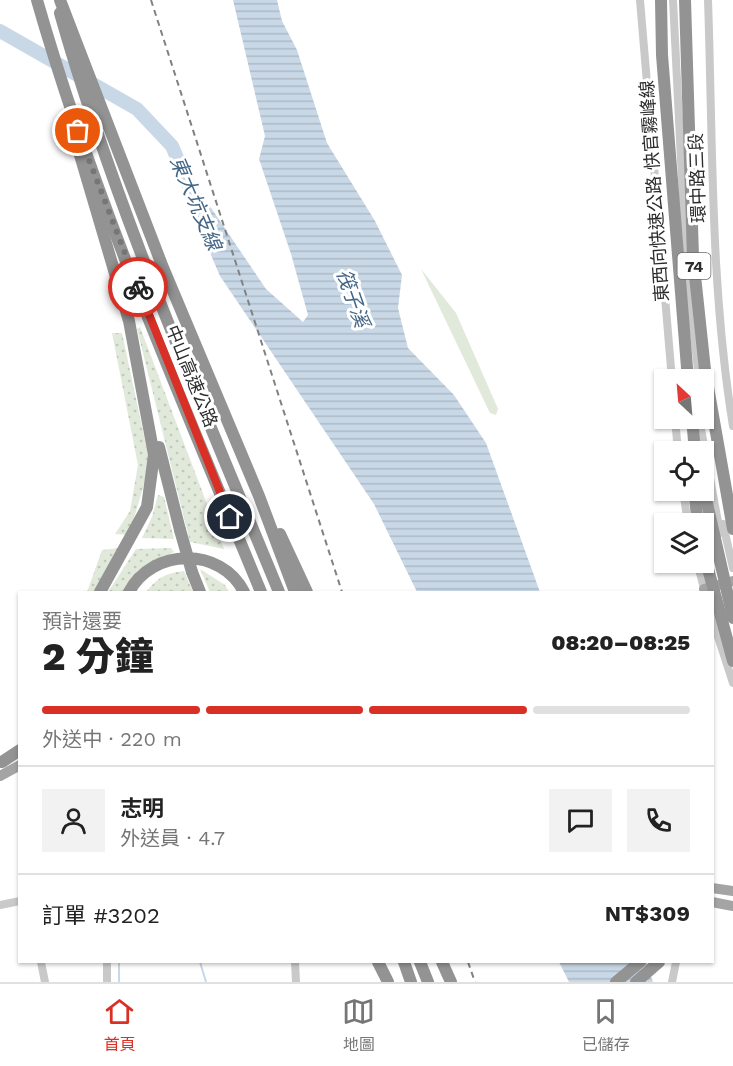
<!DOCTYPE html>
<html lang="zh-TW">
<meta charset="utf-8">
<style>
body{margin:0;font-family:"Work Sans","Noto Sans TC",sans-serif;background:#f2f2f2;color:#222;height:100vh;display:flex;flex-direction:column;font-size:22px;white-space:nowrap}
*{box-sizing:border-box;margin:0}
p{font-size:20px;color:#767676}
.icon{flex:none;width:33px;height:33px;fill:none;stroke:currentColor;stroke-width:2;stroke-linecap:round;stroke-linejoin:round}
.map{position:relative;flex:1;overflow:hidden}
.details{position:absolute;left:18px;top:591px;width:696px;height:372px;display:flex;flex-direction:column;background:#fff;border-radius:0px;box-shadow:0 2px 4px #0004}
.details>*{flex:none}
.needle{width:39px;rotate:334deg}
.buttons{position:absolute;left:654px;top:369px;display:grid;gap:12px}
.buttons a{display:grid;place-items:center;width:60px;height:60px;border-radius:0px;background:#fff;box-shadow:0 2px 4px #0004;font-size:30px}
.pin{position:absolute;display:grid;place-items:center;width:51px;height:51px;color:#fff;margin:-26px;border:3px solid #fff;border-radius:50%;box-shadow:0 2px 6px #0007}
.courier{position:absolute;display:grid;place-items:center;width:60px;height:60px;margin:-30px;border:4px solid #d93025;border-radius:50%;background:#fff;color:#222;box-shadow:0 2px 8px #0007}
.overview em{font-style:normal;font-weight:800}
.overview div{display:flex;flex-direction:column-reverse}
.overview{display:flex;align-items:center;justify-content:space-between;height:102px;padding:0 24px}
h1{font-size:39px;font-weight:800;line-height:45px}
.bar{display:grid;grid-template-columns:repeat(4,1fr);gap:9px 6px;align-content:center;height:72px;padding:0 24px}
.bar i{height:8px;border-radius:4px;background:#e0e0e0}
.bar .current{background:#d93025}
.bar p{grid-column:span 4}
.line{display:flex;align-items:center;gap:15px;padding:0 24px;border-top:2px solid #e0e0e0}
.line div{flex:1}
.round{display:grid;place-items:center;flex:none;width:63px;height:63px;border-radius:0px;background:#f2f2f2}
.dock{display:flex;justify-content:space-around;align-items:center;height:84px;border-top:2px solid #e0e0e0;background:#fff;font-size:16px;color:#767676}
.dock a{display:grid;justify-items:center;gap:3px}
.dock .current{color:#d93025}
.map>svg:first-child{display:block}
.grass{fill:url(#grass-dots)}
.green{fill:#e1e9db}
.water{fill:url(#water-rules)}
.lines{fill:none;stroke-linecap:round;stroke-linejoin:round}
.stream{stroke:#c9d8e7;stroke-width:2}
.river{stroke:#c9d8e7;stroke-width:14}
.minor{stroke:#c9c9c9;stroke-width:8}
.major{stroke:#a4a4a4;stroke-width:10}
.highway{stroke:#939393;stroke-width:12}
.rail{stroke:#818181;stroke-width:2;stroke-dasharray:6 4.5;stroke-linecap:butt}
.highway-bridge{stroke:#939393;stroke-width:12}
.done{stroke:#767676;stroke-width:6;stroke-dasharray:0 10.8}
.route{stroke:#d93025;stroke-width:8}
.labels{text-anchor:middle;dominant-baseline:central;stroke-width:6;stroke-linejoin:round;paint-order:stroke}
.shield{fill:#fff;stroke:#6b6b6b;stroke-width:1.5}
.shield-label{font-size:16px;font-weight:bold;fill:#2c2c2c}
.street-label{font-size:18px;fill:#2c2c2c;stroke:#fff}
.water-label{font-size:20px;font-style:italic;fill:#436686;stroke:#fff}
</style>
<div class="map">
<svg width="733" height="982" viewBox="0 0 733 982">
<defs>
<pattern id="grass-dots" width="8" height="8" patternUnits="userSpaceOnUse" patternTransform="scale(1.5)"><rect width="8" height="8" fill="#e1e9db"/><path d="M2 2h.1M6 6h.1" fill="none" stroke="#c1c8bc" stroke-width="1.8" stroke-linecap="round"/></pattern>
<pattern id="water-rules" width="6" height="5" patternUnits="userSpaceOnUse" patternTransform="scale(1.5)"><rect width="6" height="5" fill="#c9d8e7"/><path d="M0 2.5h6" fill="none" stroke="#adbac6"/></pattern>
</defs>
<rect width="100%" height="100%" fill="#fff"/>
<g class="grass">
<polygon points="140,327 224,549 190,542 137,329"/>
<polygon points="112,333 122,333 150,464 129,535 115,534 130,511 138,465"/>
<polygon points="158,495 164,497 174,539 142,538 152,517"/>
<polygon points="120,548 96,592 87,592 102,550"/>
<polygon points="171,548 174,552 137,571 127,592 108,592 136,549"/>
<polygon points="200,569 225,585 229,592 210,592"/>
<path d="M 184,571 L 193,592 L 146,592 C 157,578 166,573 184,571 Z"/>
</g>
<polygon class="green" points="421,269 456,313 498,409 496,415 490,413"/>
<g class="water">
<polygon points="233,0 277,0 282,21 297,50 327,143 375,221 402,275 398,308 408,348 454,395 486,443 540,592 417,592 374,504 220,276 192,211 201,193 266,289 303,322 308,315 291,254 259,159 265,136"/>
<polygon points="559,962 646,962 653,982 569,982"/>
</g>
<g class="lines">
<g class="stream">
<polyline points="119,962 119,982"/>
<polyline points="200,962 206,982"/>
</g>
<polyline class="river" points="0,31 137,109 172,146 202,217"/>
<g class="minor">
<polyline points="640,0 672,380"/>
<polyline points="673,0 686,259 699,380"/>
<path d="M 708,0 C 713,141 710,286 733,426"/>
<polyline points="675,418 678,452"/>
<polyline points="699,418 720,533"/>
<polyline points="683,490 688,524"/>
<polyline points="723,524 733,568"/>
<polyline points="697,562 705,592"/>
<polyline points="712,618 733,683"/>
<polyline points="0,905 20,901"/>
<polyline points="41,962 45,982"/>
<polyline points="107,962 107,982"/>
<polyline points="295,962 296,982"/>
<polyline points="672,982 676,962"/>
</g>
<g class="major">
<polyline points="704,589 733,581"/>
<polyline points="0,776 20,765"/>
<polyline points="712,888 733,891"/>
<polyline points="712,902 733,906"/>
</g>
<g class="highway">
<path d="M 37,0 C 95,203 181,398 261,592"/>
<polyline points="60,0 162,265 259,496 295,592"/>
<polyline points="661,0 662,55 688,380"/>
<polyline points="685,0 693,257 705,370 733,529"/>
<path d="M 60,13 C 116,211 201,402 279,592"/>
<polyline points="80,155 129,321 154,455 147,507 100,592"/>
<polyline points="692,418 695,452"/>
<polyline points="159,447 180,530"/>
<polyline points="694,490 698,524"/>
<polyline points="280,534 307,592"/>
<polyline points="192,572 200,592"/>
<path d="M 129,592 C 152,548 221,546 244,592"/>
<polyline points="2,762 20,750"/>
<polyline points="378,962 388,982"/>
<polyline points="404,962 411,982"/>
<polyline points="420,962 428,982"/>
<polyline points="442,962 451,982"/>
<polyline points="616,982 640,962"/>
<polyline points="636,982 659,962"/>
</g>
<g class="rail">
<polyline points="151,0 342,592"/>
<polyline points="468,962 475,982"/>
</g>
<g class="highway-bridge">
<polyline points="704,490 733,618"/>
<polyline points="180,530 192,572"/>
<polyline points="704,554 733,661"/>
</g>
</g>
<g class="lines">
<polyline class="done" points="78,131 138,287"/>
<polyline class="route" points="138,287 230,517"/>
</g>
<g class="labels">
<rect class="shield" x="677.5" y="253" width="33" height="26" rx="4.5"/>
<g class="shield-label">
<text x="694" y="266">74</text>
</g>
<g class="street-label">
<text transform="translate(697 178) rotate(-92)">環中路三段</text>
<text transform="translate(654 191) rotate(-94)">東西向快速公路 快官霧峰線</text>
<text transform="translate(192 376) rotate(68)">中山高速公路</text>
</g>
<g class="water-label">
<text transform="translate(196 203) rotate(67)">東大坑支線</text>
<text transform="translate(353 298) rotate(71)">筏子溪</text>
</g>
</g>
</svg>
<div class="buttons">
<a><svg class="needle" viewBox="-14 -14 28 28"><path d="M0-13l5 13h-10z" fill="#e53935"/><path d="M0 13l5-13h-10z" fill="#767676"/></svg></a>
<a><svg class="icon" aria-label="locate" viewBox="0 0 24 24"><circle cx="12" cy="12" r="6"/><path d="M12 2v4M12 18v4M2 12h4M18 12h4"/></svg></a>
<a><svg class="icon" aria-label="layers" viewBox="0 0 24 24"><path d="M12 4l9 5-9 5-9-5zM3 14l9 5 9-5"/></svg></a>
</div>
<div class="pin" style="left:78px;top:131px;background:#ea580c"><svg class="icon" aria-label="bag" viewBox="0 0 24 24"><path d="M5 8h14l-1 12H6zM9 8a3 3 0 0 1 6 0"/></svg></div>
<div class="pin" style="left:230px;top:517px;background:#1f2937"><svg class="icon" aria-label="home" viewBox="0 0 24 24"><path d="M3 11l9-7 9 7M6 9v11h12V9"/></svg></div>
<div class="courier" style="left:138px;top:287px"><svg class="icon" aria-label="bike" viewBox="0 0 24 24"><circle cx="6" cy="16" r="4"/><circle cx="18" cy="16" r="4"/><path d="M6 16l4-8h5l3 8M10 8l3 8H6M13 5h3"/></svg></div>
<section class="details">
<div class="overview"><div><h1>2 分鐘</h1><p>預計還要</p></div><em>08:20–08:25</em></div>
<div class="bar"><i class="current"></i><i class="current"></i><i class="current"></i><i></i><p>外送中 · 220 m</p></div>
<div class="line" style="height:108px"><a class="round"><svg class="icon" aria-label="person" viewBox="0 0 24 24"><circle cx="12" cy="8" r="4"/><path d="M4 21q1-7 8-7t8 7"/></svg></a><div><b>志明</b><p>外送員 · 4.7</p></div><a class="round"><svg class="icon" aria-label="chat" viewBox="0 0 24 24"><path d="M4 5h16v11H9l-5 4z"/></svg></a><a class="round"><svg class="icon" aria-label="phone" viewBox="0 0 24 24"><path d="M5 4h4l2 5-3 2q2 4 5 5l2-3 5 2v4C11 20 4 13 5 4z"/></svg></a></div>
<div class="line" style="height:78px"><div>訂單 #3202</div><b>NT$309</b></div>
</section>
</div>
<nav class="dock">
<a class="current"><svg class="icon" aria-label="home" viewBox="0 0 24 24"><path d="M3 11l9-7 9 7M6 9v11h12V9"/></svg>首頁</a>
<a><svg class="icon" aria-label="map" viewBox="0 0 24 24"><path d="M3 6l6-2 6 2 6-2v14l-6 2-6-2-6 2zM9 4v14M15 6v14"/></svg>地圖</a>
<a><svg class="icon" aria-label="saved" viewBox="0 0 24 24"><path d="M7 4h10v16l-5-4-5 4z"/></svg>已儲存</a>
</nav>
